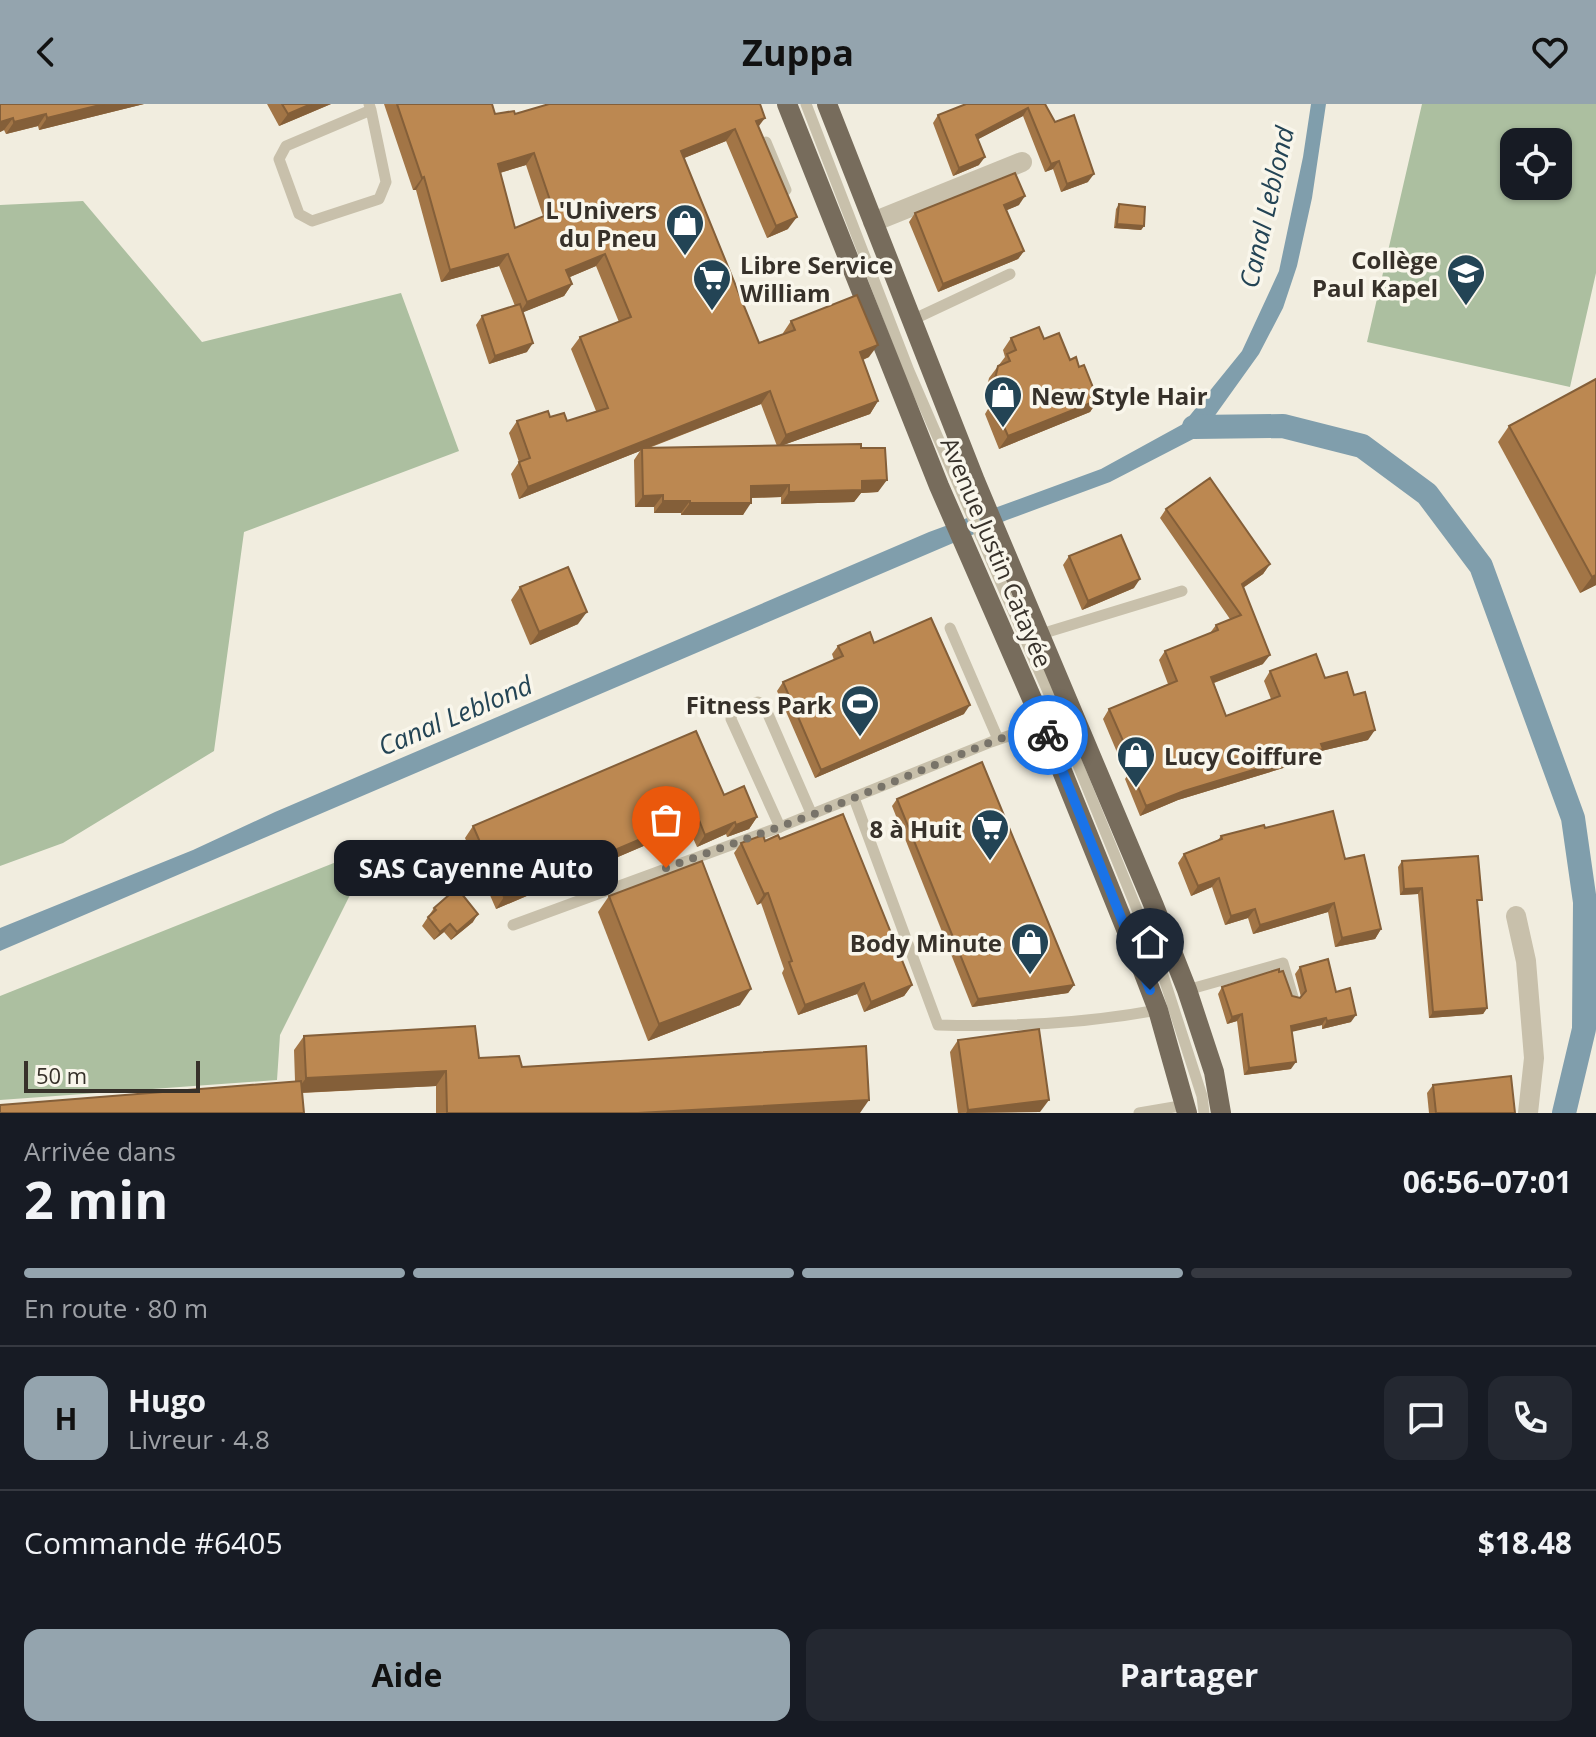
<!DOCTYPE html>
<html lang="fr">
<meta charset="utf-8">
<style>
body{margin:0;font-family:"Open Sans",sans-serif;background:#242831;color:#f1f3f6;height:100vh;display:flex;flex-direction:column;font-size:30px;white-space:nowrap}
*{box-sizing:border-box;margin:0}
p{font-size:26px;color:#9ea1a6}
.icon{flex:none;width:44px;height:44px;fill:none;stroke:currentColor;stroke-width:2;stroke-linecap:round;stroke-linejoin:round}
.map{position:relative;height:1009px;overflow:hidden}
.details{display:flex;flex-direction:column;background:#171b24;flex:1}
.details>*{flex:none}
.controls{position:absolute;left:1500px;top:24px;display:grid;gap:16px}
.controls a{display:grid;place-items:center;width:72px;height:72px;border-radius:16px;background:#171b24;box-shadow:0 2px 6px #0004;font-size:40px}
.scale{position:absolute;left:24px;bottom:20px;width:176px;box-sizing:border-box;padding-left:8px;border:4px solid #37312a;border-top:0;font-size:22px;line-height:28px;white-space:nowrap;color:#37312a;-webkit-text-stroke:6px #f9f6eb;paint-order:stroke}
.pin{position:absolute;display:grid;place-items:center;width:68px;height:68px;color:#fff;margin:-82px -34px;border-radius:50% 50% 50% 0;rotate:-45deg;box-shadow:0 0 8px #0007}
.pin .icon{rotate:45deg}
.courier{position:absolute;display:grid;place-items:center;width:80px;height:80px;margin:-40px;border:6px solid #1a73e8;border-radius:50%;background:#fff;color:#222;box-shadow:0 2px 10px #0007}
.bubble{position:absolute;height:56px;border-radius:16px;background:#171b24;box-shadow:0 2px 6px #0004;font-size:26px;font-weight:700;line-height:56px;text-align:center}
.summary em{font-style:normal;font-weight:700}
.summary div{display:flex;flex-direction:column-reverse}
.summary{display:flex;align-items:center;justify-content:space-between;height:136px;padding:0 24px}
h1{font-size:52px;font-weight:700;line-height:60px}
.bar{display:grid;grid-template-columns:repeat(4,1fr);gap:12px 8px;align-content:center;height:96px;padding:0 24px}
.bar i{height:10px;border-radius:6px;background:#363941}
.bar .selected{background:#94a4ae}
.bar p{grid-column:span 4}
.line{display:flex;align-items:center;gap:20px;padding:0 24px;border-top:2px solid #363941}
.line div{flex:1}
.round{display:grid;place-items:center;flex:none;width:84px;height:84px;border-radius:16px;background:#242831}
.cta{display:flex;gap:16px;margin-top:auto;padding:16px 24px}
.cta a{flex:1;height:92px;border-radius:16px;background:#94a4ae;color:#111;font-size:32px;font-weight:700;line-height:92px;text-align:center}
.cta a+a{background:#242831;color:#f1f3f6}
header{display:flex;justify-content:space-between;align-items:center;height:104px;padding:0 24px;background:#94a4ae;color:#111;font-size:36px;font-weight:700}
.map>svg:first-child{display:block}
.green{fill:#acbfa0;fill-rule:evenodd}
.water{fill:#809eac}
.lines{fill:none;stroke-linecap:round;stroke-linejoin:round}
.canal{stroke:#809eac;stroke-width:24}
.lane{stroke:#c8c0ab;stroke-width:11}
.street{stroke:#c8c0ab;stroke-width:20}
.primary{stroke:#776c5c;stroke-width:20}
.wall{fill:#a27546;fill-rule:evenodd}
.shaded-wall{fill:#845f39}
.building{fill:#bc8851;stroke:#845f39;stroke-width:2;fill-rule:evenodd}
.done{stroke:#787369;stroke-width:8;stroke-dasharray:0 14.4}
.route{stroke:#1a73e8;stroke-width:10}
.labels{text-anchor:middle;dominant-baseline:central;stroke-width:7;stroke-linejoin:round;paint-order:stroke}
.poi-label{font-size:24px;font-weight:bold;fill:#37312a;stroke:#f9f6eb;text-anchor:end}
.street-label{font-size:24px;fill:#37312a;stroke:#f9f6eb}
.water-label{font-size:26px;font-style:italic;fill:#234455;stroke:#f9f6eb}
</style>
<header><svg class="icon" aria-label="back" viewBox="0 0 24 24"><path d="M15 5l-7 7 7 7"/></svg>Zuppa<svg class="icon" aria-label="heart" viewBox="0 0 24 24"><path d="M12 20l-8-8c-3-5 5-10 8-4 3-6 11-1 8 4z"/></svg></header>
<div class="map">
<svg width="1596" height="1009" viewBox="0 0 1596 1009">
<rect width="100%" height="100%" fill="#f1eddf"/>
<g class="green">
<path d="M 1422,0 L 1596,0 L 1596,169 L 1570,283 L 1367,238 ZM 1558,38 L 1558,82 L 1514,82 L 1514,38 Z"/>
<polygon points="83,97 202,238 401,189 459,347 244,428 214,647 63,739 0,762 0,101"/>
<polygon points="374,743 280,931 277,976 0,996 0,892"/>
</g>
<polygon class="water" points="1311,0 1326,0 1312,94 1297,162 1283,204 1259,250 1201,331 1110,378 1007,416 0,847 0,824 193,746 275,708 929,428 1101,365 1183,320 1242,247 1279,167 1303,53"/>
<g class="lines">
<polyline class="canal" points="1194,323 1283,322 1362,342 1427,390 1481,462 1573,714 1585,798 1584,925 1564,1009"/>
<g class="lane">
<polyline points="369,0 371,6 386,78 379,95 312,117 299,110 279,55 286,42 371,6"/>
<polyline points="806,0 909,267 1049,590 1160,862 1202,992 1204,1009"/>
<polyline points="766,38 786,86"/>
<polyline points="910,217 1010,170"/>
<polyline points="950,524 998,635"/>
<polyline points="1041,530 1182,487"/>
<path d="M 854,694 L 938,921 C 1008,923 1088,919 1158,906"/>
<polyline points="780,723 731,615 732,608 758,598 764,601 812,711"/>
<polyline points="513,821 780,723 991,638 1043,620"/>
<polyline points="1187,886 1283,859 1293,893"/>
<polyline points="1139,1009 1186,1001"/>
</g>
<g class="street">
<polyline points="873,118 1022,58"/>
<polyline points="1516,812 1526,857 1534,954 1528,1009"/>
</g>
<g class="primary">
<polyline points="787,0 939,382 1043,620 1143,867 1158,906 1187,1009"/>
<polyline points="827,0 975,377 1154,802 1187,886 1214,968 1221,1009"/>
</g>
</g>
<g class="wall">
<polygon points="0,0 144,0 39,26 38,22 6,30 4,26 0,28"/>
<polygon points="267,0 331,0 279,22"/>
<path d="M 384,0 L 492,0 L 495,10 L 515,10 L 758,23 L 788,125 L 767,134 L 726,37 L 684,54 L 759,239 L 783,230 L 783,229 L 791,217 L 869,253 L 863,256 L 878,297 L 870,310 L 783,341 L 861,344 L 878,388 L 861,389 L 854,398 L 781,400 L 781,393 L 751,394 L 743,411 L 681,411 L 681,409 L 654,409 L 654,403 L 635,403 L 634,356 L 640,347 L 519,395 L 511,370 L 519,358 L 509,329 L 517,317 L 550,313 L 567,317 L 596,307 L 571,245 L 580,233 L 619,218 L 596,162 L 570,173 L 572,180 L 564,192 L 523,208 L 527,248 L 489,260 L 476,221 L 482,212 L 515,202 L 499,162 L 441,178 L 416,86 L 413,86 ZM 526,61 L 543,112 L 515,124 L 500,69 ZM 761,300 L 777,342 L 649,344 Z"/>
<polygon points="1045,0 1088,78 1061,88 1053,65 1045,68 1023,12 978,35 979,61 953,72 933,19 938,11"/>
<polygon points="1119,100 1144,122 1141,126 1114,124 1116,105"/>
<polygon points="1019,101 1006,106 1024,147 1018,155 938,188 909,118 915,109"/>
<polygon points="1011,234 1044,235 1079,263 1098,296 1090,308 999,345 985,310 991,300 986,287 989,274 1005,253 1003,246"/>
<polygon points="1596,275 1596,481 1580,489 1498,338 1509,322"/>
<polygon points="1166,405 1270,460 1263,470 1243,484 1263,560 1214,579 1226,612 1271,595 1264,577 1270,567 1325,574 1368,636 1321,647 1316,654 1178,696 1140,712 1125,675 1127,672 1103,615 1109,605 1168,580 1159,556 1165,547 1210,529 1216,521 1230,515 1160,414"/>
<polygon points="1069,452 1134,484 1082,506 1063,461"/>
<polygon points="520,483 578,520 530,541 511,496"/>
<polygon points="874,539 964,610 815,674 777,587 783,578 834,556 832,550 838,542"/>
<polygon points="724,691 757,713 749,725 727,733 726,730 697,743 688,723 496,805 465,734 473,722"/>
<polygon points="897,695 1074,881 1068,889 972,903 892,702"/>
<polygon points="1221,732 1345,755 1381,825 1375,835 1335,843 1328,808 1253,830 1248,814 1225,821 1212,783 1191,792 1178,759 1184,750 1218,736"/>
<polygon points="780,735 912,881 904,892 864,908 857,890 798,911 782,869 784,865 761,799 757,801 734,749 741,739"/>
<polygon points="1402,757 1478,802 1487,904 1483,910 1429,914 1418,790 1400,791 1398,763"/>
<polygon points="609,792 740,901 648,937 598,808"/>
<polygon points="434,804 473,818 451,836 444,828 434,836 422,822"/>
<polygon points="1300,863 1336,888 1351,918 1322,925 1322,921 1292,927 1291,965 1244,971 1237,917 1227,920 1218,890 1222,883 1292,892 1300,894 1301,893 1295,870"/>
<polygon points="304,932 479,954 522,963 860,1009 436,1009 436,982 302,989 295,977 294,946"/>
<polygon points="958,936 1040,1008 958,1009 950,948"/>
<polygon points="1433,981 1515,1009 1429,1009 1427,989"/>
</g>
<g class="shaded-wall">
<polygon points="104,0 144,0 39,26 47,14"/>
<polygon points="311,0 331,0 279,22 288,10"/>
<polygon points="1028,4 1023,12 971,39 976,31"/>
<polygon points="46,10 38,22 6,30 14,18"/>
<polygon points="13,14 4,26 0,28 0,18"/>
<polygon points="765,14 756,26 756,17"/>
<polygon points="735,25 726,37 672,59 681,47"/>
<polygon points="534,49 526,61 489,72 498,60"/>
<polygon points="985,53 979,61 953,72 959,64"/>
<polygon points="1059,57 1053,65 1045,68 1051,60"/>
<polygon points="1094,70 1088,78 1061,88 1067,80"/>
<polygon points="424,73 416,86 413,86 422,74"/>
<polygon points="1025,92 1019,101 998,110 1004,101"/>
<polygon points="797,113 788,125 767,134 776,122"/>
<polygon points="1117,120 1144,122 1141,126 1114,124"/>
<polygon points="1024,147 1018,155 938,188 943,180"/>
<polygon points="508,150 499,162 441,178 450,166"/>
<polygon points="605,150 596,162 558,178 566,166"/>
<polygon points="572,180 564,192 519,210 527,198"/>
<polygon points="533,239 527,248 489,260 495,252"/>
<polygon points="878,241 869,253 851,260 860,248"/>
<polygon points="770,287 761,300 642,346 642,344 640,347 519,395 528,383"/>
<polygon points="1098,296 1090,308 999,345 1008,332"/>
<polygon points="878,297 870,310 778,343 786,331"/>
<polygon points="887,376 878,388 861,389 854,398 781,400 789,388 862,377"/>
<polygon points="789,381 781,393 743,394 751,382"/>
<polygon points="663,391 654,403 635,403 643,392"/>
<polygon points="663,397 690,397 681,409 654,409"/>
<polygon points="690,399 751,399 743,411 681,411"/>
<polygon points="1270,460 1263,470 1235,489 1242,480"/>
<polygon points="1596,471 1596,481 1580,489 1592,473"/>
<polygon points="1140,475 1134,484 1082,506 1088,497"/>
<polygon points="587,508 578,520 530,541 539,528"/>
<polygon points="1270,551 1263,560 1205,582 1211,573"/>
<polygon points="970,601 964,610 815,674 821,666"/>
<polygon points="1375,626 1368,636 1321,647 1316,654 1178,696 1140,712 1146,702 1184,687 1321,640"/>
<polygon points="697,711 688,723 496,805 504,793"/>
<polygon points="757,713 749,725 727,733 736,721"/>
<polygon points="735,718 726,730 697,743 705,731"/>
<polygon points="1219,774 1212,783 1191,792 1198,782"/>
<polygon points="1422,784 1418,790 1400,791 1404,785"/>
<polygon points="768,789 761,799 757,801 764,790"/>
<polygon points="1334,799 1328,808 1253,830 1260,821"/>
<polygon points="1255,805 1248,814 1225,821 1231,812"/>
<polygon points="478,810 473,818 451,836 457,828"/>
<polygon points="450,820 444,828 434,836 440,828"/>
<polygon points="1381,825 1375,835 1335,843 1342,834"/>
<polygon points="864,879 857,890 798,911 805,901"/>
<polygon points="912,881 904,892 864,908 871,898"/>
<polygon points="1074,881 1068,889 972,903 978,895"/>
<polygon points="751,885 740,901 648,937 659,920"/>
<polygon points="1487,904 1483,910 1429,914 1433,908"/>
<polygon points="1242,910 1237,917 1227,920 1232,913"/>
<polygon points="1356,911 1351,918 1322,925 1327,917"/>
<polygon points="1326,914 1322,921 1287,929 1291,922"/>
<polygon points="1296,958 1291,965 1244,971 1249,964"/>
<polygon points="446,967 436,982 295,989 306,974"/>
<polygon points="869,996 860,1009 638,1009"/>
<polygon points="1049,996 1040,1008 966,1009 968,1006"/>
</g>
<g class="building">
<polygon points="0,0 104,0 47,14 46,10 14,18 13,14 0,18"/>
<polygon points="282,0 311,0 288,10"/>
<path d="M 397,0 L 492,0 L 495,10 L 514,7 L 515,10 L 549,0 L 760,0 L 765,14 L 756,17 L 797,113 L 776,122 L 735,25 L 681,47 L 759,239 L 795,226 L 791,217 L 857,191 L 878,241 L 860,248 L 878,297 L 786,331 L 770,287 L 528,383 L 519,358 L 530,354 L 517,317 L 548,307 L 550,313 L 564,309 L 567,317 L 608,304 L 580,233 L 631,213 L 605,150 L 566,166 L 572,180 L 527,198 L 508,150 L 450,166 L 424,73 L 422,74 ZM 534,49 L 554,108 L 515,124 L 498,60 Z"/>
<polygon points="966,0 1045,0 1055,18 1074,11 1094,70 1067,80 1059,57 1051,60 1028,4 976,31 985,53 959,64 938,11"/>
<polygon points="1015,69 1025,92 1004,101 1024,147 943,180 915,109"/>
<polygon points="1119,100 1145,103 1144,122 1117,120"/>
<polygon points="520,200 533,239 495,252 482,212"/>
<polygon points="1039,223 1044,235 1059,229 1070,256 1076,253 1079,263 1084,261 1098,296 1008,332 993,297 1002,293 995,275 998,262 1010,257 1007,250 1016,246 1011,234"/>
<polygon points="1596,275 1596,471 1592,473 1509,322"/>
<polygon points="861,340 861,344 885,344 887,376 862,377 862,386 789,388 789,381 751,382 751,399 690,399 690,397 663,397 663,391 643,392 642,344"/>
<polygon points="1210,374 1270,460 1242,480 1270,551 1211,573 1226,612 1280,592 1270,567 1316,550 1325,574 1347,568 1354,591 1365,588 1375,626 1321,640 1323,645 1184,687 1146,702 1131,666 1135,664 1109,605 1177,577 1165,547 1218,526 1216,521 1241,511 1166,405"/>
<polygon points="1121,431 1140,475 1088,497 1069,452"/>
<polygon points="568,463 587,508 539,528 520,483"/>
<polygon points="931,514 970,601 821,666 783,578 843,552 838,542 870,528 874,539"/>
<polygon points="696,627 724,691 744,682 757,713 736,721 735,718 705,731 697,711 504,793 473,722"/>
<polygon points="982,658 1074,881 978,895 897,695"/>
<polygon points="1333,707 1345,755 1364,751 1381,825 1342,834 1334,799 1260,821 1255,805 1231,812 1219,774 1198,782 1184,750 1222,735 1221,732 1264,721 1265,724"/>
<polygon points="843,710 912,881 871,898 864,879 805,901 789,858 792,857 768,789 764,790 741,739 763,731 765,737 778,731 780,735"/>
<polygon points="1478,752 1482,796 1477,796 1487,904 1433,908 1422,784 1404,785 1402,757"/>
<polygon points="702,757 751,885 659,920 609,792"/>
<polygon points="457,784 478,810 457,828 450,820 440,828 428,813 436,806 434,804"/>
<polygon points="1328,855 1336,888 1350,884 1356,911 1327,917 1326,914 1291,922 1296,958 1249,964 1242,910 1232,913 1222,883 1279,865 1279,868 1283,867 1292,892 1300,894 1306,887 1300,863"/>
<polygon points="475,922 479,954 519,952 522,963 866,942 869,996 638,1009 447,1009 446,967 306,974 304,932"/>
<polygon points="1039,925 1049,996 968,1006 958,936"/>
<polygon points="1511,972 1515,1009 1436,1009 1433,981"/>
<polygon points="301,977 304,1009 0,1009 0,1001"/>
</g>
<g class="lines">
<polyline class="done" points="666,764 812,711 991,638 1043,620 1048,631"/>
<polyline class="route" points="1048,631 1150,886"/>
</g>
<defs>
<g id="shop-pin" transform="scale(2)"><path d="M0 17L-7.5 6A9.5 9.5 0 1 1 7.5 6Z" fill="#234455" stroke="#f9f6eb"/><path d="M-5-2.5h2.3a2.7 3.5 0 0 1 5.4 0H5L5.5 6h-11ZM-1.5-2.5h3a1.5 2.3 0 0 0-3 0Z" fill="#fff"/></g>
<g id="school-pin" transform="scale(2)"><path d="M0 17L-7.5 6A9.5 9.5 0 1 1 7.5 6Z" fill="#234455" stroke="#f9f6eb"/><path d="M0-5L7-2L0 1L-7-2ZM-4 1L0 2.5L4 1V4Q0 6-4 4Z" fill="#fff"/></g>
<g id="supermarket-pin" transform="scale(2)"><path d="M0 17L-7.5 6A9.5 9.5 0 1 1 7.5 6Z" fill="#234455" stroke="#f9f6eb"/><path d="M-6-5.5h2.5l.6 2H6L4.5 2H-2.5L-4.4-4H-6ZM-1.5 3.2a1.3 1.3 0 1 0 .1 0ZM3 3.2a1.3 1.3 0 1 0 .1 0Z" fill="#fff"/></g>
<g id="stadium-pin" transform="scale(2)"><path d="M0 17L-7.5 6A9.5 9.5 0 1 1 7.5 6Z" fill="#234455" stroke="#f9f6eb"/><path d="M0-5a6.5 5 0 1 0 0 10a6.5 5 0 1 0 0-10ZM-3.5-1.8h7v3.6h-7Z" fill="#fff"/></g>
</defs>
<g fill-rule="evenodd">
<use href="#shop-pin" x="685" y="119"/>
<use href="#school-pin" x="1466" y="169"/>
<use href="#supermarket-pin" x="712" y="174"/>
<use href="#shop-pin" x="1003" y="291"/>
<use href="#stadium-pin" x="860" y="600"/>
<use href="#shop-pin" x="1136" y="651"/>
<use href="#supermarket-pin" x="990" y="724"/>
<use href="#shop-pin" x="1030" y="838"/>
</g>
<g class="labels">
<g class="poi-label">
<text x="657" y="105">L'Univers<tspan x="657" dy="28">du Pneu</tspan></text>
<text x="1438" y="155">Collège<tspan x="1438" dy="28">Paul Kapel</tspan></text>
<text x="740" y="160" text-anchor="start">Libre Service<tspan x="740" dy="28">William</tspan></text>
<text x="1031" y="291" text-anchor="start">New Style Hair</text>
<text x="832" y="600">Fitness Park</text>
<text x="1164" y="651" text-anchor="start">Lucy Coiffure</text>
<text x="962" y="724">8 à Huit</text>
<text x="1002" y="838">Body Minute</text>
</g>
<g class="street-label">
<text transform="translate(997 448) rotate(67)">Avenue Justin Catayée</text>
</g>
<g class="water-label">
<text transform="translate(1266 103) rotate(-77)">Canal Leblond</text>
<text transform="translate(455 611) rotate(-23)">Canal Leblond</text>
</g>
</g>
</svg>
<div class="controls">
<a><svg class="icon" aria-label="locate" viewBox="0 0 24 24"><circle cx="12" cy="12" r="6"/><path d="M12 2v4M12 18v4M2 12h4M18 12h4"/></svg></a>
</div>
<div class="scale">50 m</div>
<div class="pin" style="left:666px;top:764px;background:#ea580c"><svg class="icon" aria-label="bag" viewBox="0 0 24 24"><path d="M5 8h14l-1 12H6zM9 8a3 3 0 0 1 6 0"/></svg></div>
<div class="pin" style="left:1150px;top:886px;background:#1f2937"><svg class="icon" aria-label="home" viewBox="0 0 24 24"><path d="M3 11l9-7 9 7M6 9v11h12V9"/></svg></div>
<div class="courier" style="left:1048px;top:631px"><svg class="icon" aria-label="bike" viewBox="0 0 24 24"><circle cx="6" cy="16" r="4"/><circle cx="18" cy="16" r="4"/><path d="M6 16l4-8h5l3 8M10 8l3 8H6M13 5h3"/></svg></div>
<div class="bubble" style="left:334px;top:736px;width:284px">SAS Cayenne Auto</div>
</div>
<section class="details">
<div class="summary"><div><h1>2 min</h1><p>Arrivée dans</p></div><em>06:56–07:01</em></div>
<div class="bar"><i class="selected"></i><i class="selected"></i><i class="selected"></i><i></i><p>En route · 80 m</p></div>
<div class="line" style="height:144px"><b class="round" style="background:#94a4ae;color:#111">H</b><div><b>Hugo</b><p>Livreur · 4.8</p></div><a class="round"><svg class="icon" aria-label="chat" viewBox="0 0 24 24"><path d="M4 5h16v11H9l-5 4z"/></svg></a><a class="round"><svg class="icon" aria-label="phone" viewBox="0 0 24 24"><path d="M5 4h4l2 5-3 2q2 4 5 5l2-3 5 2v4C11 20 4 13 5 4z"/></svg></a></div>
<div class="line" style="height:104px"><div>Commande #6405</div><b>$18.48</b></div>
<div class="cta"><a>Aide</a><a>Partager</a></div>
</section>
